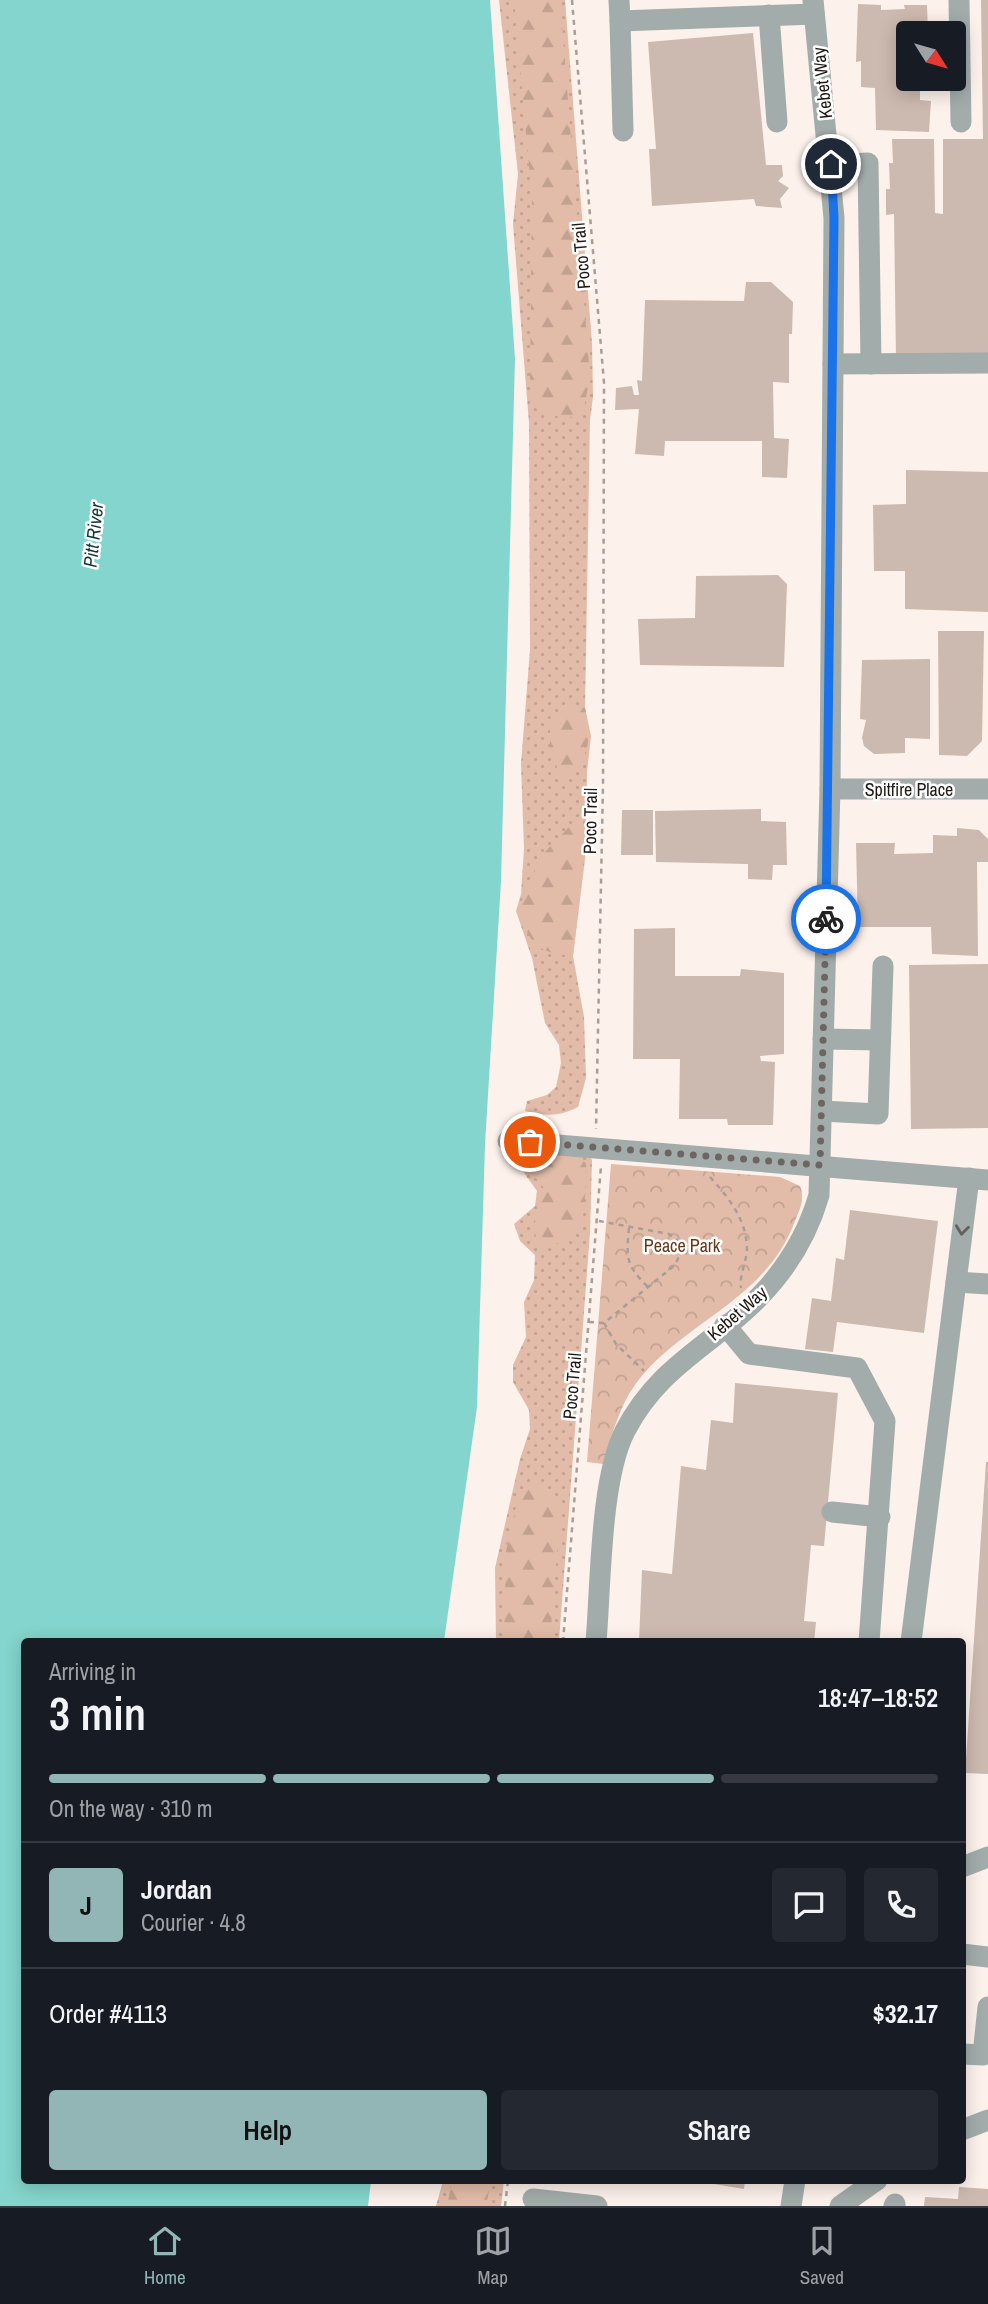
<!DOCTYPE html>
<meta charset="utf-8">
<style>
body{margin:0;font-family:"Archivo Narrow",sans-serif;background:#242831;color:#f1f3f6;height:100vh;display:flex;flex-direction:column;font-size:26px;white-space:nowrap}
*{box-sizing:border-box;margin:0}
p{font-size:23px;color:#9ea1a6}
.icon{flex:none;width:38px;height:38px;fill:none;stroke:currentColor;stroke-width:2;stroke-linecap:round;stroke-linejoin:round}
.map{position:relative;flex:1;overflow:hidden}
.side{position:absolute;left:21px;top:1638px;width:945px;height:546px;display:flex;flex-direction:column;background:#171b24;border-radius:7px;box-shadow:0 4px 18px #0003}
.side>*{flex:none}
.needle{width:46px;rotate:127deg}
.buttons{position:absolute;left:896px;top:21px;display:grid;gap:14px}
.buttons a{display:grid;place-items:center;width:70px;height:70px;border-radius:7px;background:#171b24;box-shadow:0 4px 18px #0003;font-size:35px}
.pin{position:absolute;display:grid;place-items:center;width:60px;height:60px;color:#fff;margin:-30px;border:4px solid #fff;border-radius:50%;box-shadow:0 2px 7px #0007}
.courier{position:absolute;display:grid;place-items:center;width:70px;height:70px;margin:-35px;border:5px solid #1a73e8;border-radius:50%;background:#fff;color:#222;box-shadow:0 2px 9px #0007}
.headline em{font-style:normal;font-weight:600}
.headline div{display:flex;flex-direction:column-reverse}
.headline{display:flex;align-items:center;justify-content:space-between;height:119px;padding:0 28px}
h1{font-size:46px;font-weight:600;line-height:52px}
.bar{display:grid;grid-template-columns:repeat(4,1fr);gap:10px 7px;align-content:center;height:84px;padding:0 28px}
.bar i{height:9px;border-radius:5px;background:#363941}
.bar .selected{background:#92b5b5}
.bar p{grid-column:span 4}
.line{display:flex;align-items:center;gap:18px;padding:0 28px;border-top:2px solid #363941}
.line div{flex:1}
.round{display:grid;place-items:center;flex:none;width:74px;height:74px;border-radius:7px;background:#242831}
.cta{display:flex;gap:14px;margin-top:auto;padding:14px 28px}
.cta a{flex:1;height:80px;border-radius:7px;background:#92b5b5;color:#111;font-size:28px;font-weight:600;line-height:80px;text-align:center}
.cta a+a{background:#242831;color:#f1f3f6}
.dock{display:flex;justify-content:space-around;align-items:center;height:98px;border-top:2px solid #363941;background:#171b24;font-size:19px;color:#9ea1a6}
.dock a{display:grid;justify-items:center;gap:4px}
.dock .selected{color:#92b5b5}
.map>svg:first-child{display:block}
.grass{fill:url(#grass-dots)}
.forest{fill:url(#forest-firs)}
.park{fill:url(#park-crowns)}
.water{fill:#84d5cd}
.building{fill:#ccb9af}
.lines{fill:none;stroke-linecap:round;stroke-linejoin:round}
.path{stroke:#a89e99;stroke-width:2.5;stroke-dasharray:5 5;stroke-linecap:butt}
.minor{stroke:#a2acab;stroke-width:21}
.oneway{stroke:#616260}
.done{stroke:#6d6561;stroke-width:7;stroke-dasharray:0 12.6}
.route{stroke:#1a73e8;stroke-width:9}
.labels{text-anchor:middle;dominant-baseline:central;stroke-width:5;stroke-linejoin:round;paint-order:stroke}
.street-label{font-size:18px;fill:#201916;stroke:#fff}
.park-label{font-size:18px;fill:#6b3615;stroke:#fff}
.water-label{font-size:19px;font-style:italic;fill:#113835;stroke:#fff}
</style>
<div class="map">
<svg width="988" height="2206" viewBox="0 0 988 2206">
<defs>
<pattern id="grass-dots" width="8" height="8" patternUnits="userSpaceOnUse" patternTransform="scale(1.75)"><rect width="8" height="8" fill="#e2bca8"/><path d="M2 2h.1M6 6h.1" fill="none" stroke="#c2a190" stroke-width="1.8" stroke-linecap="round"/></pattern>
<pattern id="forest-firs" width="22" height="20" patternUnits="userSpaceOnUse" patternTransform="scale(1.75)"><rect width="22" height="20" fill="#e2bca8"/><path d="M5 1l3.5 6h-7zM16 11l3.5 6h-7z" fill="#c2a190"/></pattern>
<pattern id="park-crowns" width="20" height="18" patternUnits="userSpaceOnUse" patternTransform="scale(1.75)"><rect width="20" height="18" fill="#e2bca8"/><path d="M2 6a3 3 0 1 1 6 0M12 15a3 3 0 1 1 6 0" fill="none" stroke="#c2a190"/></pattern>
</defs>
<rect width="100%" height="100%" fill="#fdf1eb"/>
<g class="grass">
<path d="M 499,0 L 565,0 L 592,343 L 593,397 L 590,420 L 585,708 L 591,736 L 587,772 L 586,851 L 573,956 L 584,1017 L 586,1078 L 578,1107 C 558,1117 547,1116 525,1111 L 527,1101 L 547,1095 L 556,1087 L 561,1063 L 559,1045 L 545,1023 L 532,958 L 516,911 L 521,894 L 524,849 L 521,764 L 530,650 L 529,423 L 513,224 L 518,174 Z"/>
<polygon points="535,1153 589,1154 592,1160 590,1233 559,1641 496,1642 495,1568 520,1459 530,1429 529,1410 513,1382 513,1365 526,1337 524,1302 534,1280 535,1255 520,1241 514,1224 535,1206 537,1191 520,1167"/>
<polygon points="443,2181 504,2181 501,2206 436,2206"/>
</g>
<g class="forest">
<polygon points="514,0 560,0 590,377 584,407 567,420 536,409 530,383 532,199"/>
<path d="M 565,706 L 585,708 C 592,744 589,757 563,783 L 550,749 L 550,718 Z"/>
<path d="M 570,826 L 587,830 L 573,956 C 536,953 530,944 518,909 L 542,855 Z"/>
<path d="M 545,1149 L 579,1155 L 586,1164 C 585,1205 589,1247 536,1246 L 535,1222 L 544,1188 L 536,1178 L 527,1178 L 524,1164 Z"/>
<polygon points="541,1481 561,1504 550,1641 504,1641 506,1551 518,1498"/>
<polygon points="452,2181 491,2181 486,2206 447,2206"/>
</g>
<path class="park" d="M 611,1164 L 780,1177 L 800,1186 C 805,1199 800,1209 795,1221 C 763,1307 672,1324 629,1394 C 617,1415 610,1441 603,1464 L 587,1462 Z"/>
<polygon class="water" points="0,0 490,0 515,359 501,881 485,1144 477,1407 444,1641 24,1642 24,2180 371,2181 368,2206 0,2206"/>
<g class="building">
<polygon points="981,0 988,0 988,359 896,359 894,214 886,215 886,189 890,189 889,163 893,163 892,139 934,139 935,213 943,214 943,139 983,139"/>
<polygon points="858,4 881,5 881,10 905,9 904,5 927,5 928,33 908,33 908,79 920,79 920,100 931,101 929,132 876,130 875,88 861,87 861,61 856,62"/>
<polygon points="753,33 766,165 782,165 783,176 778,181 789,188 780,199 782,208 756,206 754,199 652,206 649,149 656,149 648,42"/>
<polygon points="746,282 771,282 793,302 792,334 789,334 789,383 773,382 774,438 789,439 787,478 762,477 762,441 665,441 664,456 635,454 639,409 615,410 616,388 632,386 634,395 639,395 637,380 642,381 645,300 744,301"/>
<polygon points="906,470 988,472 988,612 905,609 905,571 874,571 873,505 906,504"/>
<polygon points="778,575 787,584 784,667 640,665 638,619 695,618 696,576"/>
<polygon points="938,631 984,631 982,741 967,756 939,755"/>
<polygon points="930,659 930,739 905,738 905,753 874,754 864,746 862,738 866,720 860,719 862,660"/>
<polygon points="761,809 761,821 786,822 787,865 773,865 772,880 748,879 748,864 656,862 655,811"/>
<polygon points="622,810 653,810 653,855 621,855"/>
<polygon points="957,828 979,830 988,839 988,862 977,862 978,956 932,954 931,927 858,927 856,843 895,843 894,854 933,853 933,835 957,836"/>
<polygon points="675,928 675,976 740,976 741,969 784,973 784,1054 760,1056 761,1061 775,1062 773,1125 728,1125 727,1119 679,1119 680,1059 633,1059 634,929"/>
<polygon points="988,964 988,1128 911,1129 909,965"/>
<polygon points="850,1210 938,1221 924,1333 837,1322 833,1352 805,1349 812,1298 831,1301 836,1258 844,1260"/>
<polygon points="735,1383 838,1393 824,1546 811,1545 804,1621 816,1622 814,1642 639,1642 642,1570 672,1574 681,1466 706,1470 711,1420 733,1423"/>
<polygon points="986,1462 988,1462 988,1774 965,1773"/>
<polygon points="690,2180 745,2180 744,2189"/>
<polygon points="959,2187 988,2189 988,2206 924,2206 925,2197 958,2199"/>
</g>
<g class="lines">
<g class="path">
<polyline points="572,0 604,383 603,786 596,1129"/>
<path d="M 710,1177 C 729,1198 747,1220 747,1250 C 746,1263 739,1276 741,1288"/>
<path d="M 629,1228 C 626,1259 626,1265 648,1287"/>
<polyline points="589,1322 604,1323 675,1265 681,1252 677,1240 669,1234 599,1221"/>
<polyline points="604,1323 616,1344 644,1371"/>
<polyline points="563,1642 601,1166"/>
<polyline points="505,2206 508,2180"/>
</g>
<g class="minor">
<polyline points="619,0 620,21 814,14"/>
<polyline points="959,0 961,122"/>
<polyline points="769,15 777,122"/>
<polyline points="620,21 623,131"/>
<polyline points="831,165 868,163 871,364"/>
<polyline points="833,364 988,363"/>
<polyline points="830,789 988,789"/>
<polyline points="823,1039 880,1040"/>
<polyline points="822,1111 878,1114 883,966"/>
<polyline points="508,1141 988,1180"/>
<polyline points="956,1282 988,1284"/>
<polyline points="725,1325 749,1354 857,1368 885,1421 869,1642"/>
<polyline points="832,1512 880,1517"/>
<path d="M 596,1642 C 601,1584 600,1480 625,1431 C 660,1364 712,1346 760,1296 C 788,1267 808,1233 819,1195 L 830,789 L 834,218 L 813,0"/>
<polyline points="911,1642 969,1178"/>
<polyline points="962,1867 988,1857"/>
<polyline points="962,1954 988,1957"/>
<polyline points="962,2054 983,2055 988,2007"/>
<polyline points="962,2130 988,2120"/>
<polyline points="533,2199 597,2206"/>
<polyline points="791,2206 795,2180"/>
<polyline points="840,2206 877,2180"/>
<polyline points="894,2206 895,2204"/>
</g>
</g>
<defs><path id="oneway-chevron" d="M-2-3.5L2.5 0L-2 3.5" fill="none" stroke-width="1.6" stroke-linecap="round" stroke-linejoin="round" transform="scale(1.75)"/></defs>
<use class="oneway" href="#oneway-chevron" transform="translate(962 1230) rotate(97)"/>
<g class="lines">
<polyline class="done" points="530,1142 820,1165 826,919"/>
<polyline class="route" points="826,919 834,218 831,164"/>
</g>
<g class="labels">
<g class="street-label">
<text transform="translate(822 83) rotate(-96)">Kebet Way</text>
<text transform="translate(581 256) rotate(-95)">Poco Trail</text>
<text x="909" y="789">Spitfire Place</text>
<text transform="translate(590 821) rotate(-89)">Poco Trail</text>
<text transform="translate(737 1313) rotate(-41)">Kebet Way</text>
<text transform="translate(572 1386) rotate(-85)">Poco Trail</text>
</g>
<g class="park-label">
<text x="682" y="1245">Peace Park</text>
</g>
<g class="water-label">
<text transform="translate(93 535) rotate(-84)">Pitt River</text>
</g>
</g>
</svg>
<div class="buttons">
<a><svg class="needle" viewBox="-14 -14 28 28"><path d="M0-13l5 13h-10z" fill="#e53935"/><path d="M0 13l5-13h-10z" fill="#9ea1a6"/></svg></a>
</div>
<div class="pin" style="left:530px;top:1142px;background:#ea580c"><svg class="icon" aria-label="bag" viewBox="0 0 24 24"><path d="M5 8h14l-1 12H6zM9 8a3 3 0 0 1 6 0"/></svg></div>
<div class="pin" style="left:831px;top:164px;background:#1f2937"><svg class="icon" aria-label="home" viewBox="0 0 24 24"><path d="M3 11l9-7 9 7M6 9v11h12V9"/></svg></div>
<div class="courier" style="left:826px;top:919px"><svg class="icon" aria-label="bike" viewBox="0 0 24 24"><circle cx="6" cy="16" r="4"/><circle cx="18" cy="16" r="4"/><path d="M6 16l4-8h5l3 8M10 8l3 8H6M13 5h3"/></svg></div>
<section class="side">
<div class="headline"><div><h1>3 min</h1><p>Arriving in</p></div><em>18:47–18:52</em></div>
<div class="bar"><i class="selected"></i><i class="selected"></i><i class="selected"></i><i></i><p>On the way · 310 m</p></div>
<div class="line" style="height:126px"><b class="round" style="background:#92b5b5;color:#111">J</b><div><b>Jordan</b><p>Courier · 4.8</p></div><a class="round"><svg class="icon" aria-label="chat" viewBox="0 0 24 24"><path d="M4 5h16v11H9l-5 4z"/></svg></a><a class="round"><svg class="icon" aria-label="phone" viewBox="0 0 24 24"><path d="M5 4h4l2 5-3 2q2 4 5 5l2-3 5 2v4C11 20 4 13 5 4z"/></svg></a></div>
<div class="line" style="height:91px"><div>Order #4113</div><b>$32.17</b></div>
<div class="cta"><a>Help</a><a>Share</a></div>
</section>
</div>
<nav class="dock">
<a class="selected"><svg class="icon" aria-label="home" viewBox="0 0 24 24"><path d="M3 11l9-7 9 7M6 9v11h12V9"/></svg>Home</a>
<a><svg class="icon" aria-label="map" viewBox="0 0 24 24"><path d="M3 6l6-2 6 2 6-2v14l-6 2-6-2-6 2zM9 4v14M15 6v14"/></svg>Map</a>
<a><svg class="icon" aria-label="saved" viewBox="0 0 24 24"><path d="M7 4h10v16l-5-4-5 4z"/></svg>Saved</a>
</nav>
